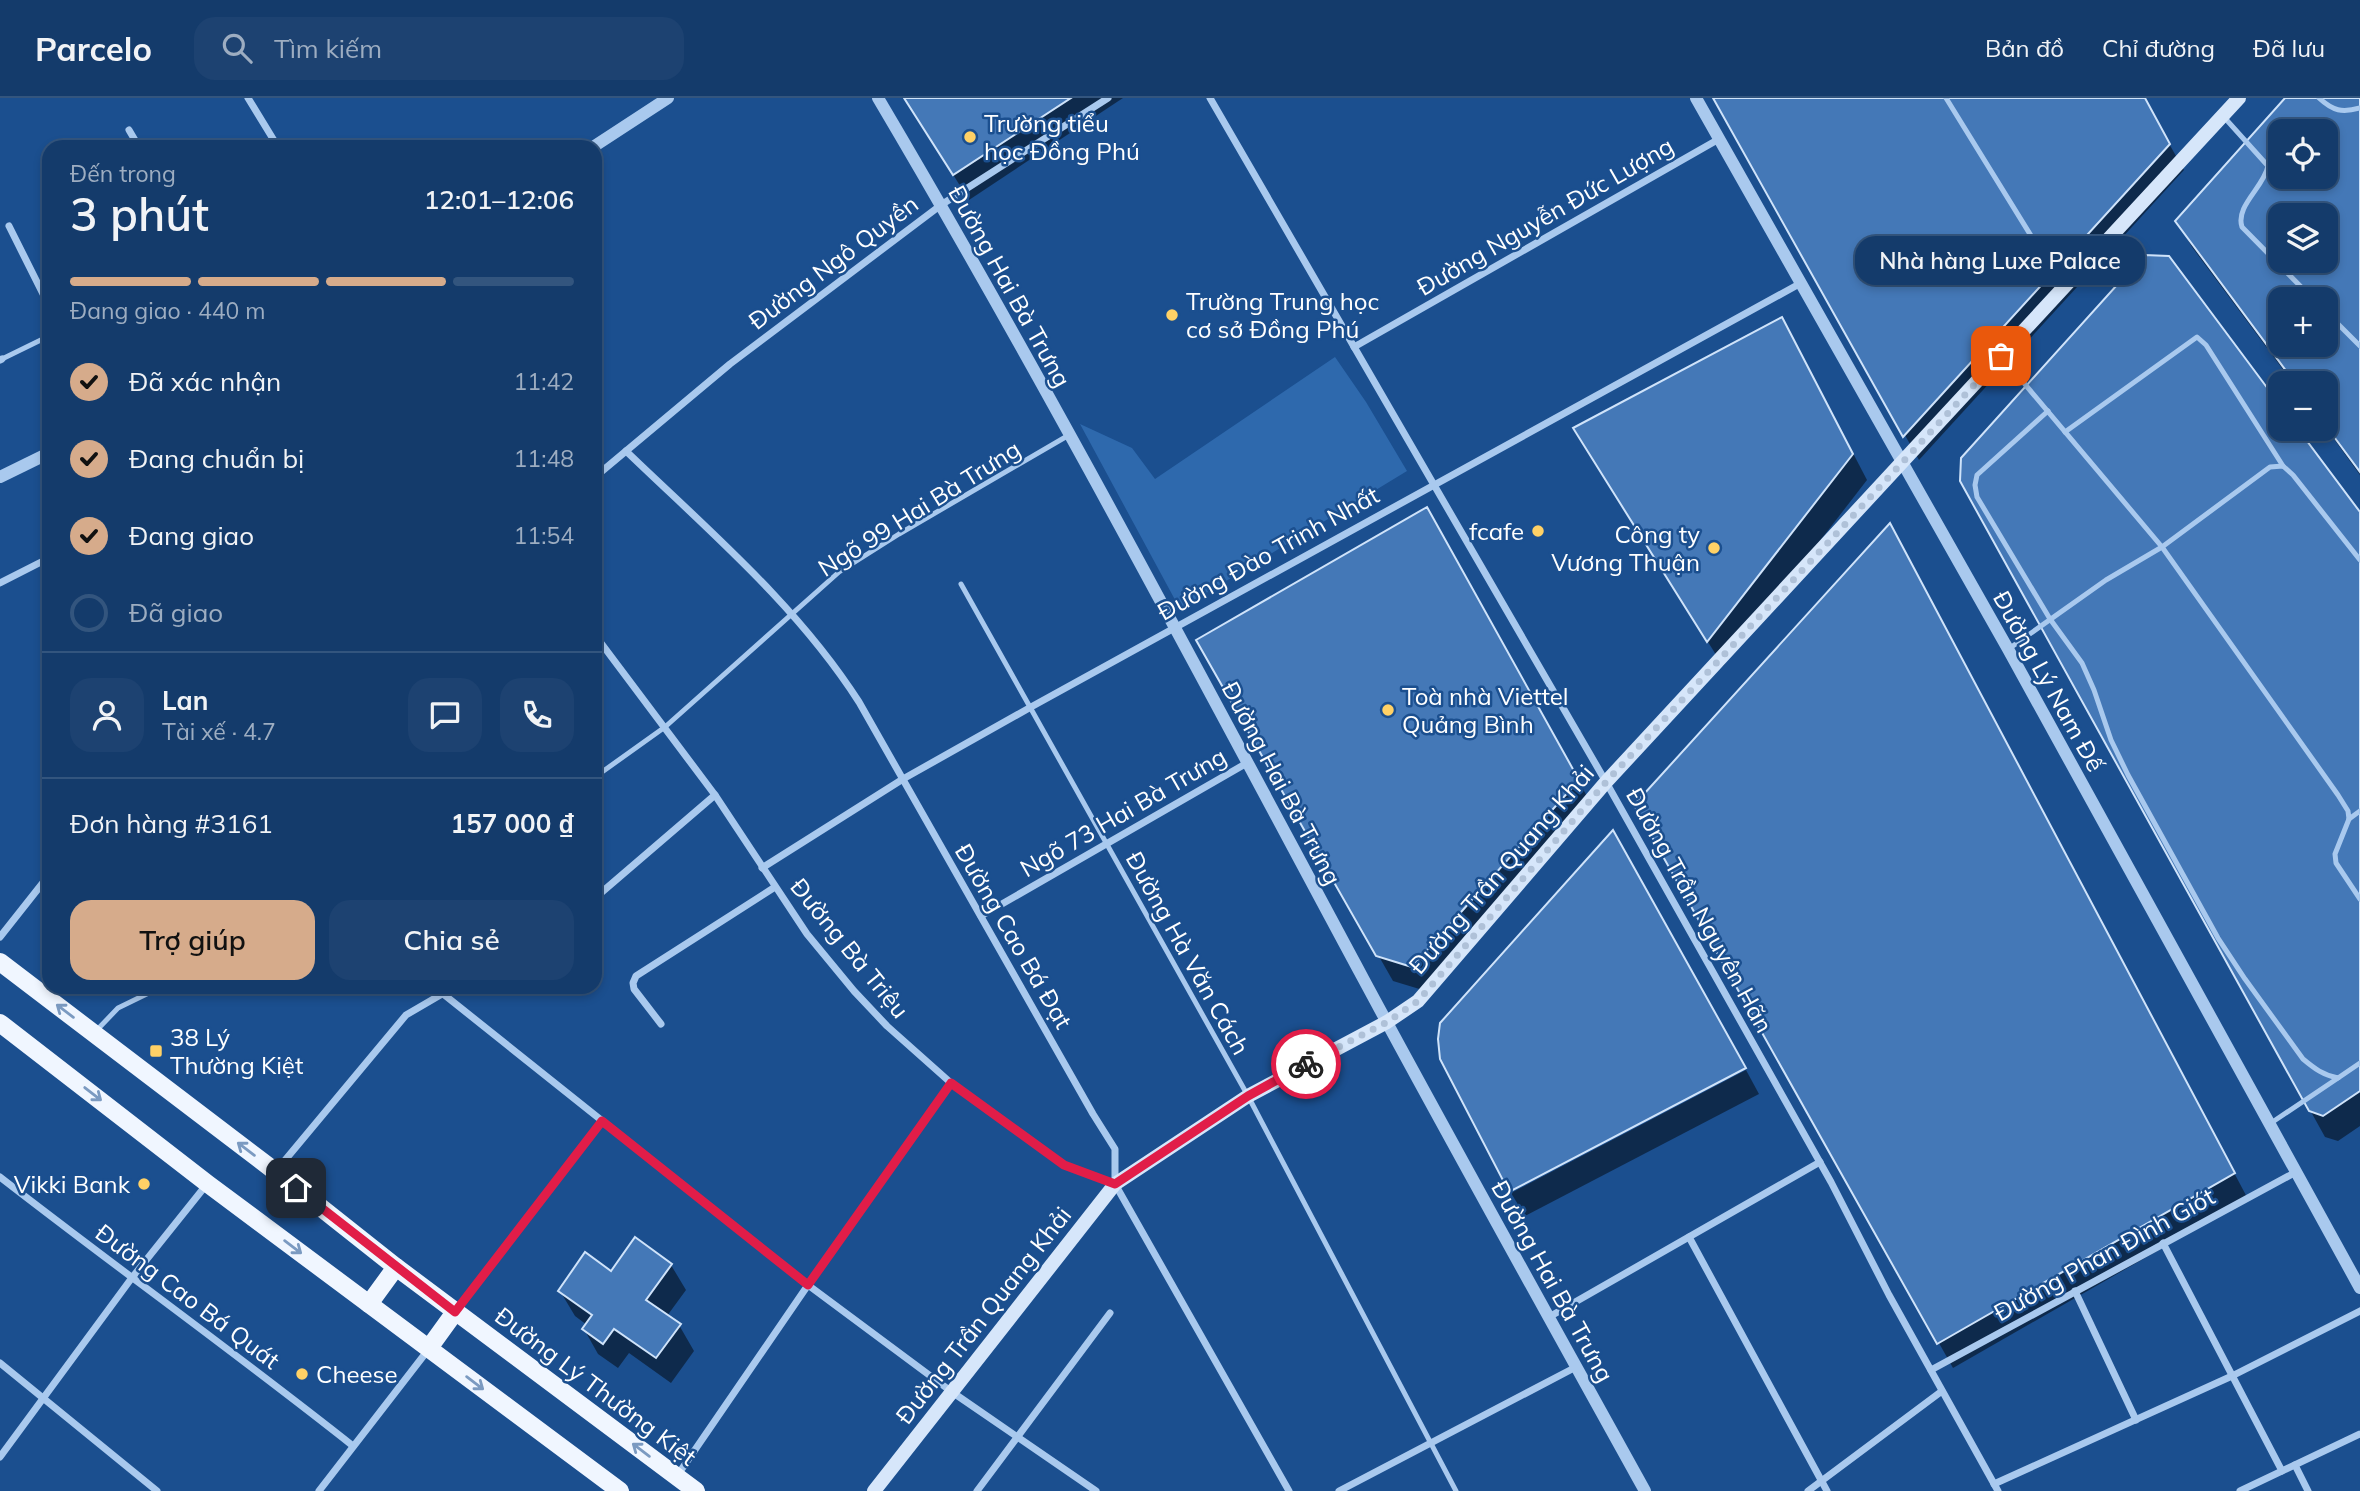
<!DOCTYPE html>
<html lang="vi">
<meta charset="utf-8">
<style>
body{margin:0;font-family:Mulish,sans-serif;background:#1d4271;color:#f1f3f6;height:100vh;display:flex;flex-direction:column;font-size:26px;white-space:nowrap}
*{box-sizing:border-box;margin:0}
p{font-size:23px;color:#9dadc1}
.icon{flex:none;width:38px;height:38px;fill:none;stroke:currentColor;stroke-width:2;stroke-linecap:round;stroke-linejoin:round}
.map{position:relative;flex:1;overflow:hidden}
.side{position:absolute;left:42px;top:42px;width:560px;height:854px;display:flex;flex-direction:column;background:#143b6b;border-radius:21px;box-shadow:0 4px 10px #0003,0 0 0 2px #33557e}
.side>*{flex:none}
.controls{position:absolute;left:2268px;top:21px;display:grid;gap:14px}
.controls a{display:grid;place-items:center;width:70px;height:70px;border-radius:14px;background:#143b6b;box-shadow:0 4px 10px #0003,0 0 0 2px #33557e;font-size:35px}
.pin{position:absolute;display:grid;place-items:center;width:60px;height:60px;color:#fff;margin:-30px;border-radius:14px;box-shadow:0 4px 10px #0006}
.courier{position:absolute;display:grid;place-items:center;width:70px;height:70px;margin:-35px;border:5px solid #e11d48;border-radius:50%;background:#fff;color:#222;box-shadow:0 2px 9px #0007}
.bubble{position:absolute;height:49px;border-radius:21px;background:#143b6b;box-shadow:0 4px 10px #0003,0 0 0 2px #33557e;font-size:23px;font-weight:600;line-height:49px;text-align:center}
.headline em{font-style:normal;font-weight:600}
.headline div{display:flex;flex-direction:column-reverse}
.headline{display:flex;align-items:center;justify-content:space-between;height:119px;padding:0 28px}
h1{font-size:46px;font-weight:600;line-height:52px}
.bar{display:grid;grid-template-columns:repeat(4,1fr);gap:10px 7px;align-content:center;height:84px;padding:0 28px}
.bar i{height:9px;border-radius:5px;background:#33557e}
.bar .on{background:#d6ab8b}
.bar p{grid-column:span 4}
.line{display:flex;align-items:center;gap:18px;padding:0 28px;border-top:2px solid #33557e}
.line div{flex:1}
.round{display:grid;place-items:center;flex:none;width:74px;height:74px;border-radius:21px;background:#1d4271}
ol{padding:0 28px;list-style:none}
li{display:flex;align-items:center;gap:21px;height:77px}
li p{margin-inline-start:auto}
li .icon{padding:7px;border-radius:50%;background:#d6ab8b;color:#111;stroke-width:4}
li:last-child{color:#9dadc1}
li i{width:38px;height:38px;border:4px solid #33557e;border-radius:50%}
.button{display:flex;gap:14px;margin-top:auto;padding:14px 28px}
.button a{flex:1;height:80px;border-radius:21px;background:#d6ab8b;color:#111;font-size:28px;font-weight:600;line-height:80px;text-align:center}
.button a+a{background:#1d4271;color:#f1f3f6}
header{display:flex;align-items:center;gap:42px;box-sizing:border-box;height:98px;padding:0 35px;background:#143b6b;border-bottom:2px solid #33557e}
header strong{font-size:33px}
nav{display:flex;gap:38px;margin-inline-start:auto;font-size:24px}
.search{width:490px;height:63px;background:#1d4271;display:flex;align-items:center;gap:18px;box-sizing:border-box;padding:0 24px;border-radius:21px;color:#9dadc1;font-size:26px}
.map>svg:first-child{display:block}
.green{fill:#2e69ad}
.shadow{fill:#0007;fill-rule:evenodd}
.building{fill:#4478b7;stroke:#cfe3fa;stroke-width:2;fill-rule:evenodd}
.lines{fill:none;stroke-linecap:round;stroke-linejoin:round}
.service{stroke:#a9c9ee;stroke-width:5}
.minor{stroke:#a9c9ee;stroke-width:7}
.tertiary{stroke:#a9c9ee;stroke-width:12}
.secondary{stroke:#d6e6fa;stroke-width:14}
.primary{stroke:#f0f6ff;stroke-width:18}
.oneway{stroke:#7b9ac1}
.done{stroke:#afc1d8;stroke-width:7;stroke-dasharray:0 12.6}
.route{stroke:#e11d48;stroke-width:9}
.poi-dot{fill:#ffd166;stroke:#1b4f8f;stroke-width:2.5}
.labels{text-anchor:middle;dominant-baseline:central;stroke-width:5;stroke-linejoin:round;paint-order:stroke}
.poi-label{font-size:24px;fill:#fff;stroke:#1b4f8f;text-anchor:start}
.street-label{font-size:24px;fill:#fff;stroke:#1b4f8f}
</style>
<header>
<strong>Parcelo</strong>
<div class="search"><svg class="icon" aria-label="search" viewBox="0 0 24 24"><circle cx="10" cy="10" r="6"/><path d="M15 15l6 6"/></svg>Tìm kiếm</div>
<nav><a>Bản đồ</a><a>Chỉ đường</a><a>Đã lưu</a></nav>
</header>
<div class="map">
<svg width="2360" height="1393" viewBox="0 0 2360 1393">
<rect width="100%" height="100%" fill="#1b4f8f"/>
<polygon class="green" points="1335,259 1366,304 1407,373 1180,511 1080,326 1132,350 1155,381"/>
<g class="shadow">
<polygon points="905,0 1123,0 969,102"/>
<polygon points="1715,0 2143,0 2184,72 1919,362"/>
<path d="M 2287,0 L 2360,0 L 2360,377 L 2326,330 L 2326,285 L 2293,285 L 2192,149 L 2177,123 ZM 2280,33 L 2326,33 L 2326,79 L 2280,79 ZM 2280,117 L 2326,117 L 2326,163 L 2280,163 ZM 2280,201 L 2326,201 L 2326,247 L 2280,247 Z"/>
<polygon points="2168,160 2280,311 2280,331 2295,331 2360,418 2360,1028 2338,1043 2325,1039 2310,1012"/>
<polygon points="1796,246 1867,382 1723,568 1590,355"/>
<polygon points="1441,436 1593,709 1426,893 1393,883 1199,543"/>
<polygon points="1903,452 2248,1101 1953,1270 1636,707"/>
<polygon points="1746,972 1759,996 1525,1118 1511,1095"/>
<polygon points="671,1167 686,1192 667,1218 679,1227 694,1253 671,1285 629,1255 618,1270 598,1256 584,1231 587,1227 575,1218 560,1193 611,1175"/>
</g>
<g class="building">
<polygon points="904,0 1071,0 953,77"/>
<polygon points="1713,0 2145,0 2170,46 1903,339"/>
<path d="M 2285,0 L 2360,0 L 2360,374 L 2326,328 L 2326,285 L 2295,285 L 2175,123 ZM 2280,33 L 2326,33 L 2326,79 L 2280,79 ZM 2280,117 L 2326,117 L 2326,163 L 2280,163 ZM 2280,201 L 2326,201 L 2326,247 L 2280,247 Z"/>
<polygon points="2144,157 2169,158 2280,307 2280,331 2298,331 2360,414 2360,993 2323,1018 2309,1013 1960,383 1961,360"/>
<polygon points="1782,219 1853,356 1707,544 1573,330"/>
<polygon points="1427,409 1579,682 1412,869 1376,858 1196,542"/>
<polygon points="1890,425 2235,1075 1937,1246 1634,707"/>
<polygon points="1613,732 1746,970 1509,1094 1440,961 1438,941 1440,925"/>
<polygon points="635,1139 672,1166 646,1202 681,1226 656,1260 614,1231 603,1246 582,1231 592,1217 558,1193 585,1154 611,1173"/>
</g>
<g class="lines">
<g class="service">
<polyline points="1946,0 2062,188"/>
<path d="M 2319,0 C 2333,13 2342,15 2360,10"/>
<path d="M 2223,18 L 2268,68 C 2264,89 2235,108 2242,129 L 2313,201"/>
<polyline points="2326,214 2360,248"/>
<polyline points="2002,259 2162,449 2338,697 2348,713 2349,721 2335,756 2336,765 2360,801"/>
<polyline points="2,261 49,238"/>
<path d="M 2048,313 L 1977,377 L 1975,387 L 1977,399 L 2050,521 L 2082,565 L 2094,592 L 2111,642 L 2128,677 L 2218,840 L 2245,881 L 2303,961 C 2315,971 2323,977 2338,980 L 2360,965"/>
<polyline points="2065,334 2197,239 2206,247 2283,368"/>
<polyline points="961,486 1248,998 1456,1393"/>
<polyline points="2010,550 2106,482 2162,449 2270,369 2283,368 2293,377 2360,462"/>
<polyline points="595,679 665,629 839,474 899,436 1069,337"/>
<polyline points="2349,721 2360,713"/>
<polyline points="95,934 118,910 161,889"/>
<polyline points="2271,1025 2338,980"/>
</g>
<g class="minor">
<polyline points="248,0 278,49"/>
<polyline points="1210,0 1606,684 1831,1084 1889,1197 1998,1393"/>
<polyline points="129,32 139,49"/>
<polyline points="9,128 49,208"/>
<polyline points="1354,249 1719,41"/>
<polyline points="0,262 2,261"/>
<path d="M 626,353 C 708,432 797,507 859,604 L 1093,1016 L 1115,1051 L 1115,1086 L 1289,1393"/>
<polyline points="595,379 730,266 941,107 1108,0"/>
<polyline points="0,485 49,460"/>
<polyline points="595,537 715,697 807,836 854,893 887,928 951,985 1064,1067 1115,1086"/>
<polyline points="762,770 903,681 1031,609 1801,185"/>
<polyline points="595,800 715,697"/>
<polyline points="981,818 1247,665"/>
<polyline points="0,839 49,777"/>
<polyline points="442,895 808,1187 952,1294 1096,1393"/>
<polyline points="661,926 634,891 633,885 636,878 775,789"/>
<polyline points="276,1073 406,917 454,889"/>
<path d="M 0,1079 C 117,1170 237,1256 353,1348"/>
<polyline points="1689,1139 1827,1393"/>
<polyline points="2163,1145 2282,1373"/>
<polyline points="2075,1193 2136,1322"/>
<polyline points="456,1213 602,1023"/>
<polyline points="1549,1219 1820,1064"/>
<polyline points="0,1265 157,1393"/>
<polyline points="1931,1272 2296,1074"/>
<polyline points="0,1359 131,1181 207,1086"/>
<polyline points="2295,1367 2308,1393"/>
<polyline points="677,1378 808,1187 951,985"/>
<polyline points="1994,1386 2232,1278 2360,1213"/>
<polyline points="319,1393 428,1252"/>
<polyline points="977,1393 1110,1215"/>
<polyline points="1339,1393 1576,1269"/>
<polyline points="1808,1393 1942,1293"/>
<polyline points="2240,1393 2360,1336"/>
</g>
<g class="tertiary">
<path d="M 878,0 C 1049,289 1205,586 1364,882 C 1456,1053 1551,1223 1645,1393"/>
<polyline points="1696,0 2008,551 2360,1190"/>
<polyline points="593,49 668,0"/>
<polyline points="0,379 49,355"/>
</g>
<polyline class="secondary" points="874,1393 1115,1086 1248,998 1387,924 1418,903 1606,684 2239,0"/>
<g class="primary">
<polyline points="0,864 276,1074 396,1169 696,1393"/>
<polyline points="0,925 208,1086 620,1393"/>
<polyline points="369,1206 396,1169"/>
<polyline points="429,1250 455,1214"/>
</g>
</g>
<defs><path id="oneway-shaft" d="M-6 0H5M1.5-3L5.5 0L1.5 3" fill="none" stroke-width="1.6" stroke-linecap="round" stroke-linejoin="round" transform="scale(1.75)"/></defs>
<g class="oneway">
<use href="#oneway-shaft" transform="translate(65 913) rotate(-143)"/>
<use href="#oneway-shaft" transform="translate(93 996) rotate(38)"/>
<use href="#oneway-shaft" transform="translate(246 1051) rotate(-143)"/>
<use href="#oneway-shaft" transform="translate(293 1149) rotate(37)"/>
<use href="#oneway-shaft" transform="translate(475 1285) rotate(37)"/>
<use href="#oneway-shaft" transform="translate(641 1352) rotate(-143)"/>
</g>
<g class="lines">
<polyline class="done" points="1306,966 1387,924 1418,903 1606,684 2001,258"/>
<polyline class="route" points="296,1090 455,1214 602,1023 808,1187 951,985 1064,1067 1115,1086 1248,998 1306,966"/>
</g>
<g class="poi-dot">
<circle cx="970" cy="39" r="7"/>
<circle cx="1172" cy="217" r="7"/>
<circle cx="1538" cy="433" r="7"/>
<circle cx="1714" cy="450" r="7"/>
<circle cx="1388" cy="612" r="7"/>
<rect x="149" y="946" width="14" height="14" rx="3.5"/>
<circle cx="144" cy="1086" r="7"/>
<circle cx="302" cy="1276" r="7"/>
</g>
<g class="labels">
<g class="poi-label">
<text x="984" y="25">Trường tiểu<tspan x="984" dy="28">học Đồng Phú</tspan></text>
<text x="1186" y="203">Trường Trung học<tspan x="1186" dy="28">cơ sở Đồng Phú</tspan></text>
<text x="1524" y="433" text-anchor="end">fcafe</text>
<text x="1700" y="436" text-anchor="end">Công ty<tspan x="1700" dy="28">Vương Thuận</tspan></text>
<text x="1402" y="598">Toà nhà Viettel<tspan x="1402" dy="28">Quảng Bình</tspan></text>
<text x="170" y="939">38 Lý<tspan x="170" dy="28">Thường Kiệt</tspan></text>
<text x="130" y="1086" text-anchor="end">Vikki Bank</text>
<text x="316" y="1276">Cheese</text>
</g>
<g class="street-label">
<text transform="translate(1545 118) rotate(-30)">Đường Nguyễn Đức Lượng</text>
<text transform="translate(833 164) rotate(-37)">Đường Ngô Quyền</text>
<text transform="translate(1010 188) rotate(61)">Đường Hai Bà Trưng</text>
<text transform="translate(919 410) rotate(-32)">Ngõ 99 Hai Bà Trưng</text>
<text transform="translate(1268 455) rotate(-29)">Đường Đào Trinh Nhất</text>
<text transform="translate(2049 583) rotate(61)">Đường Lý Nam Đế</text>
<text transform="translate(1282 685) rotate(62)">Đường Hai Bà Trưng</text>
<text transform="translate(1123 714) rotate(-30)">Ngõ 73 Hai Bà Trưng</text>
<text transform="translate(1501 771) rotate(-49)">Đường Trần Quang Khải</text>
<text transform="translate(1700 812) rotate(61)">Đường Trần Nguyên Hãn</text>
<text transform="translate(1014 838) rotate(60)">Đường Cao Bá Đạt</text>
<text transform="translate(850 850) rotate(51)">Đường Bà Triệu</text>
<text transform="translate(1188 855) rotate(61)">Đường Hà Văn Cách</text>
<text transform="translate(2104 1156) rotate(-29)">Đường Phan Đình Giót</text>
<text transform="translate(1553 1183) rotate(61)">Đường Hai Bà Trưng</text>
<text transform="translate(188 1198) rotate(37)">Đường Cao Bá Quát</text>
<text transform="translate(983 1217) rotate(-52)">Đường Trần Quang Khải</text>
<text transform="translate(596 1288) rotate(37)">Đường Lý Thường Kiệt</text>
</g>
</g>
</svg>
<div class="controls">
<a><svg class="icon" aria-label="locate" viewBox="0 0 24 24"><circle cx="12" cy="12" r="6"/><path d="M12 2v4M12 18v4M2 12h4M18 12h4"/></svg></a>
<a><svg class="icon" aria-label="layers" viewBox="0 0 24 24"><path d="M12 4l9 5-9 5-9-5zM3 14l9 5 9-5"/></svg></a>
<a>+</a>
<a>−</a>
</div>
<div class="pin" style="left:2001px;top:258px;background:#ea580c"><svg class="icon" aria-label="bag" viewBox="0 0 24 24"><path d="M5 8h14l-1 12H6zM9 8a3 3 0 0 1 6 0"/></svg></div>
<div class="pin" style="left:296px;top:1090px;background:#1f2937"><svg class="icon" aria-label="home" viewBox="0 0 24 24"><path d="M3 11l9-7 9 7M6 9v11h12V9"/></svg></div>
<div class="courier" style="left:1306px;top:966px"><svg class="icon" aria-label="bike" viewBox="0 0 24 24"><circle cx="6" cy="16" r="4"/><circle cx="18" cy="16" r="4"/><path d="M6 16l4-8h5l3 8M10 8l3 8H6M13 5h3"/></svg></div>
<div class="bubble" style="left:1855px;top:138px;width:290px">Nhà hàng Luxe Palace</div>
<section class="side">
<div class="headline"><div><h1>3 phút</h1><p>Đến trong</p></div><em>12:01–12:06</em></div>
<div class="bar"><i class="on"></i><i class="on"></i><i class="on"></i><i></i><p>Đang giao · 440 m</p></div>
<ol>
<li><svg class="icon" aria-label="check" viewBox="0 0 24 24"><path d="M5 12l5 5 9-10"/></svg>Đã xác nhận<p>11:42</p></li>
<li><svg class="icon" aria-label="check" viewBox="0 0 24 24"><path d="M5 12l5 5 9-10"/></svg>Đang chuẩn bị<p>11:48</p></li>
<li><svg class="icon" aria-label="check" viewBox="0 0 24 24"><path d="M5 12l5 5 9-10"/></svg>Đang giao<p>11:54</p></li>
<li><i></i>Đã giao</li>
</ol>
<div class="line" style="height:126px"><a class="round"><svg class="icon" aria-label="person" viewBox="0 0 24 24"><circle cx="12" cy="8" r="4"/><path d="M4 21q1-7 8-7t8 7"/></svg></a><div><b>Lan</b><p>Tài xế · 4.7</p></div><a class="round"><svg class="icon" aria-label="chat" viewBox="0 0 24 24"><path d="M4 5h16v11H9l-5 4z"/></svg></a><a class="round"><svg class="icon" aria-label="phone" viewBox="0 0 24 24"><path d="M5 4h4l2 5-3 2q2 4 5 5l2-3 5 2v4C11 20 4 13 5 4z"/></svg></a></div>
<div class="line" style="height:91px"><div>Đơn hàng #3161</div><b>157 000 ₫</b></div>
<div class="button"><a>Trợ giúp</a><a>Chia sẻ</a></div>
</section>
</div>
